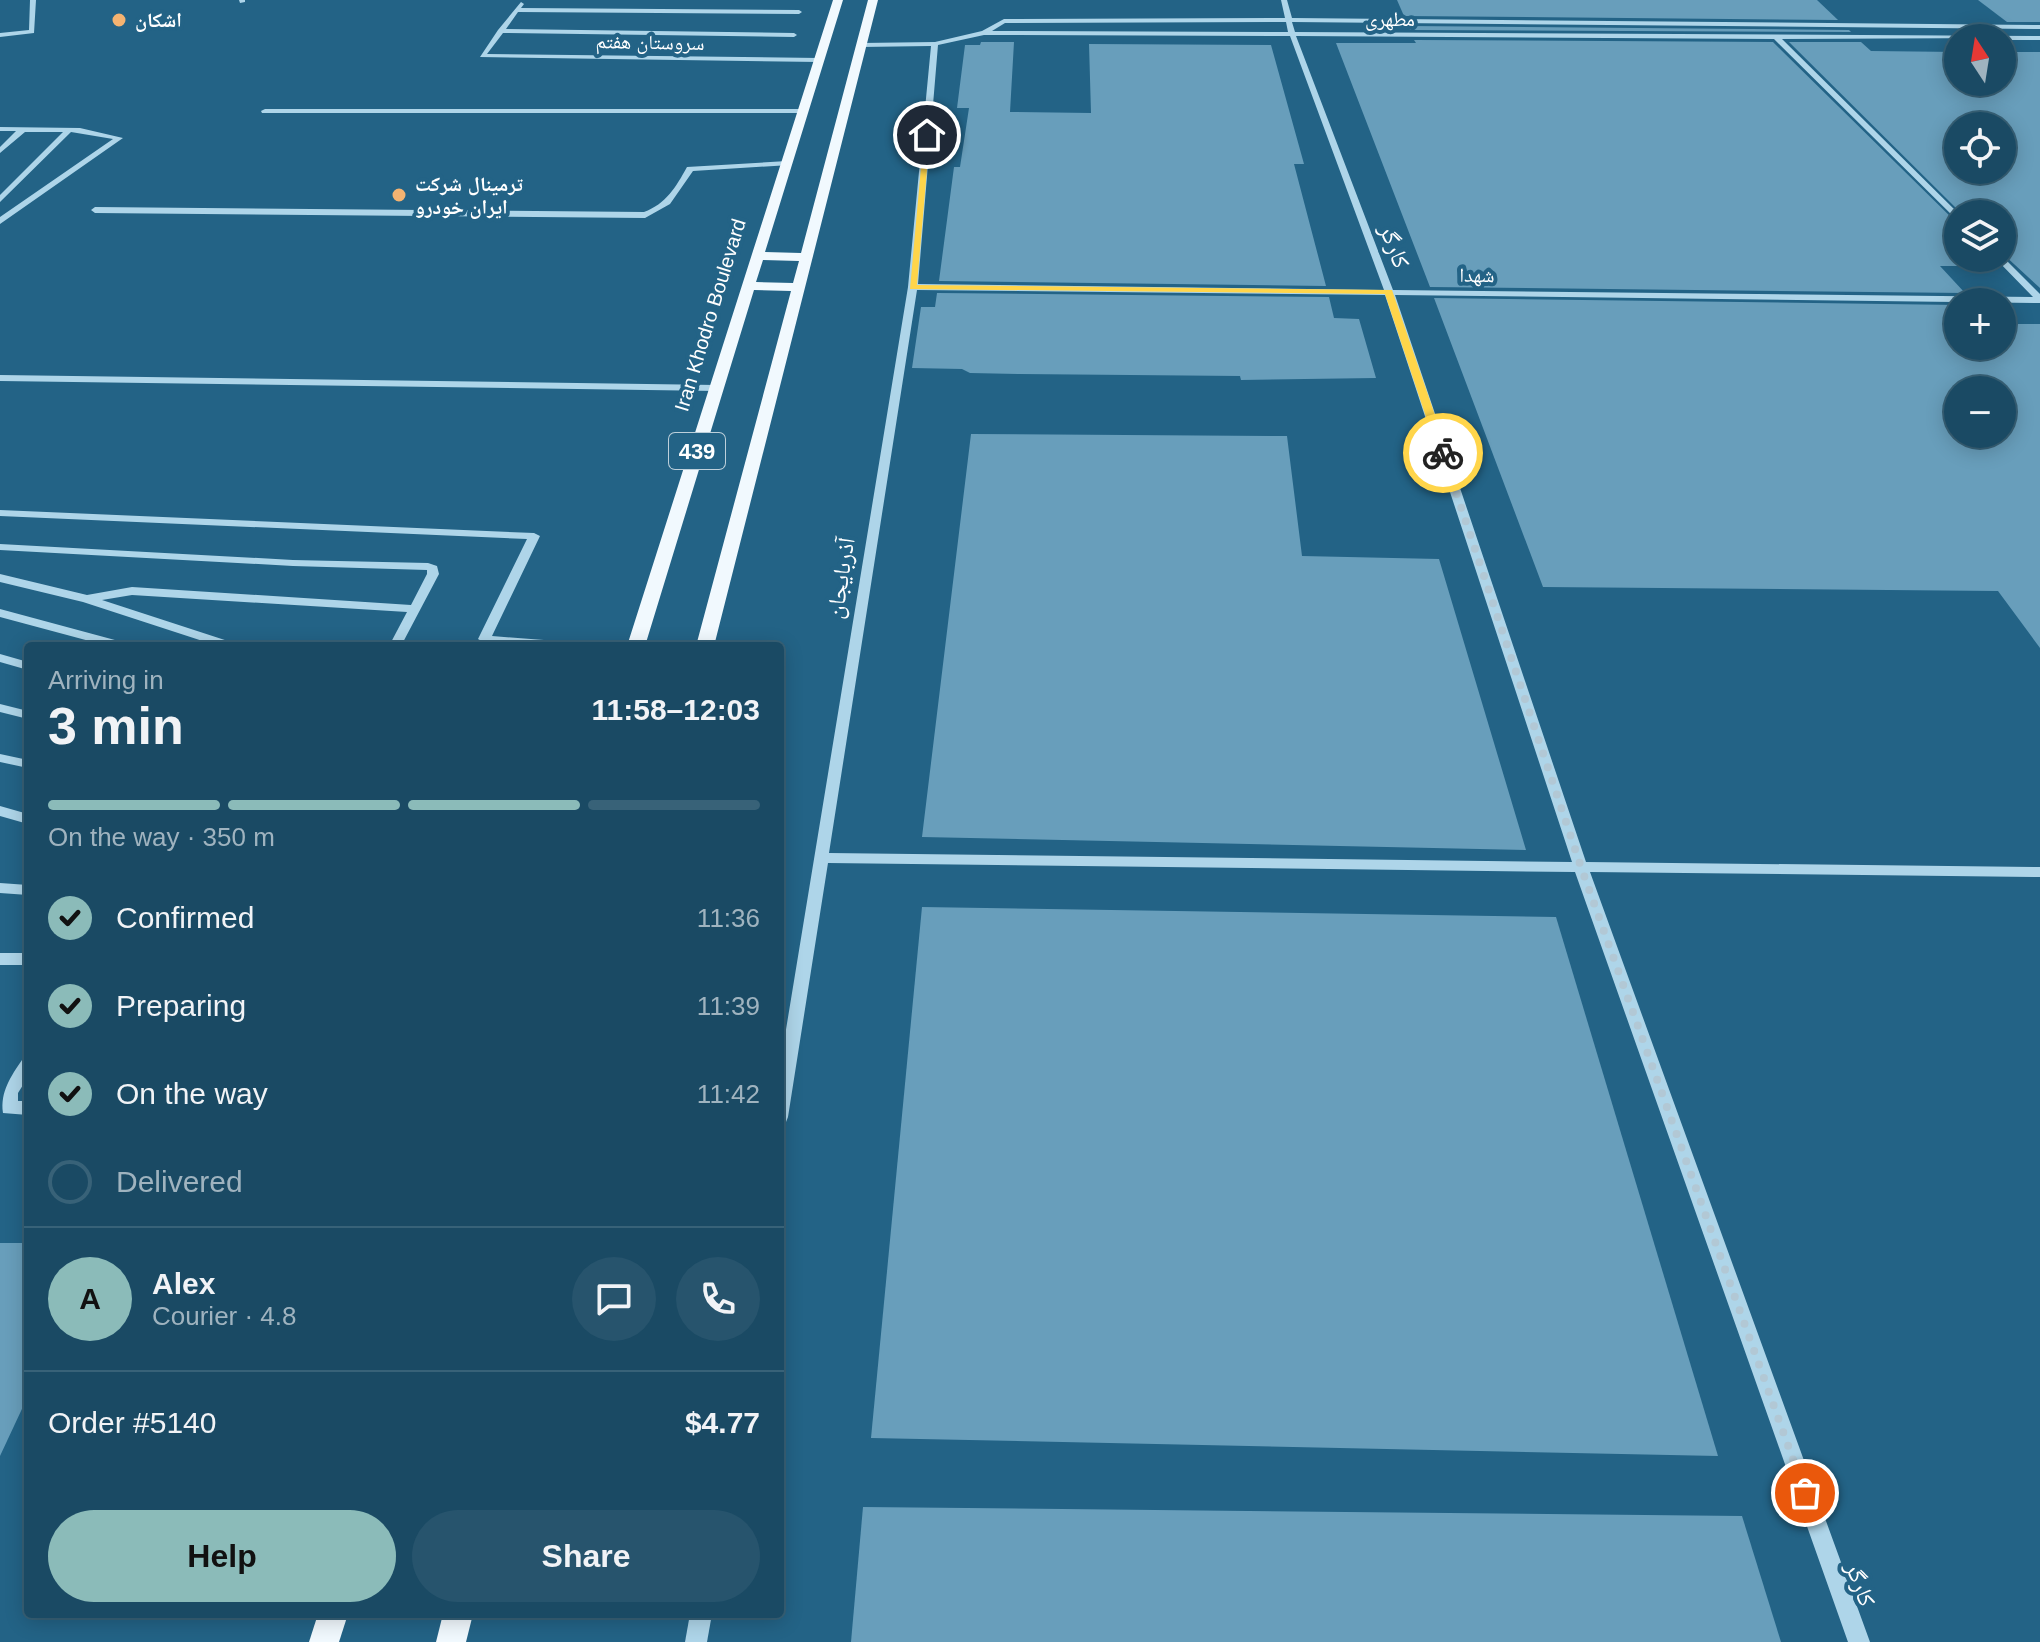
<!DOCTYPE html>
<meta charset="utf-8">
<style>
body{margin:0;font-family:Arial,"Noto Naskh Arabic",sans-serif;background:#27546d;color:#f1f3f6;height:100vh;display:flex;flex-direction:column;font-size:30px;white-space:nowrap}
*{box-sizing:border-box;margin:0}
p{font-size:26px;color:#9fb3bf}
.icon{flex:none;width:44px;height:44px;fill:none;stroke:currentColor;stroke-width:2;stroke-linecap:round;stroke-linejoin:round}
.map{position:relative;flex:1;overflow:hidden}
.side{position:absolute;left:24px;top:642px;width:760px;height:976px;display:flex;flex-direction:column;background:#1a4a64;border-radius:8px;box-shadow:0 4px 20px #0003,0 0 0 2px #386278}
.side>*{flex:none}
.needle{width:52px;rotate:348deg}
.controls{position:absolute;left:1944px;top:24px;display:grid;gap:16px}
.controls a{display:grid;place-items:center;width:72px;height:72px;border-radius:50%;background:#1a4a64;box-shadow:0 4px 20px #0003,0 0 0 2px #386278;font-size:40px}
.pin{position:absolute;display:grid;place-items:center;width:68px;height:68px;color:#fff;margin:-34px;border:4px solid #fff;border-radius:50%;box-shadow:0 2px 8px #0007}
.courier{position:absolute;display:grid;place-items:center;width:80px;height:80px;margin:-40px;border:6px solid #ffd54a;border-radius:50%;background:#fff;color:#222;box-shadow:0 2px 10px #0007}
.summary em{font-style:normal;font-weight:800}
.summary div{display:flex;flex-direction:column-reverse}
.summary{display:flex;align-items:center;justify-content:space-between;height:136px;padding:0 24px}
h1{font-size:52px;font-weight:800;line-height:60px}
.bar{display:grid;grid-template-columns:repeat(4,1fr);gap:12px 8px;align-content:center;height:96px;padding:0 24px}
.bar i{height:10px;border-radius:6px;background:#386278}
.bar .active{background:#8bbbb9}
.bar p{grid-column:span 4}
.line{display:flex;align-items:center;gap:20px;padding:0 24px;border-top:2px solid #386278}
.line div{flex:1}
.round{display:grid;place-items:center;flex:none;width:84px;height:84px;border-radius:42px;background:#27546d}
ol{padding:0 24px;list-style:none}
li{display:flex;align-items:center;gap:24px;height:88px}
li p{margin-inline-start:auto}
li .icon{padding:8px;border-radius:50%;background:#8bbbb9;color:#111;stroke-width:4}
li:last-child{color:#9fb3bf}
li i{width:44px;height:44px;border:4px solid #386278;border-radius:50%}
.button{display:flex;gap:16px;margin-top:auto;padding:16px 24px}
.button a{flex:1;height:92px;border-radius:48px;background:#8bbbb9;color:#111;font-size:32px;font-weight:800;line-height:92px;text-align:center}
.button a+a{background:#27546d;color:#f1f3f6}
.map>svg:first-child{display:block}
.building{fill:#689ebb;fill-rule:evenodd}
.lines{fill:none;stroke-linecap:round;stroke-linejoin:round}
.minor{fill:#aed5e9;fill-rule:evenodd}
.major{fill:#f1f9fe;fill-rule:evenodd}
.route{fill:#ffd54a}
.done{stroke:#b2c8d5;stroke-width:8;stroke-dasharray:0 14.4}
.poi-dot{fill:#f4b371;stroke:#236386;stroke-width:3}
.labels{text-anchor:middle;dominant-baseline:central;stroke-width:8;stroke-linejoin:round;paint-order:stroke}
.far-street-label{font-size:20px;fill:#fff;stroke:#236386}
.far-poi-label{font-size:20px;font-weight:bold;fill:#fff;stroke:#236386;text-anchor:start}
.shield{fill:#236386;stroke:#bdd0db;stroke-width:2}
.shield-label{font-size:22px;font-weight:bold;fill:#fff}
.street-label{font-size:24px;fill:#fff;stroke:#236386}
</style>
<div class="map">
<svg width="2040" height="1642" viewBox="0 0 2040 1642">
<rect width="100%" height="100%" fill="#236386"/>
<g class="building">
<polygon points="1397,0 1817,0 1838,20 1404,16"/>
<polygon points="1978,0 2040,0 2040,22 2007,22"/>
<polygon points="1409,26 1849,30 1851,32 1410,30"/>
<polygon points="1414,40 1773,42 1958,224 1958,258 1992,258 1999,266 1940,266 1965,293 1430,287 1336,43 1416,43"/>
<polygon points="981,42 1014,42 1010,112 1091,113 1089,44 1271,45 1304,164 1294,164 1326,286 939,281 954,167 960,167 969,108 957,108 965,45 980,45"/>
<path d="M 1789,42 L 1861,42 L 1871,51 L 1958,52 L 1958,82 L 2002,82 L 2002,52 L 2040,52 L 2040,288 L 2002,253 L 2002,214 L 1962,214 ZM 1958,126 L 2002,126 L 2002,170 L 1958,170 Z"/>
<polygon points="937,293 1329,297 1334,318 1359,319 1376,378 1241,380 1240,376 1019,374 970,373 962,369 912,368 921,307 935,307"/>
<path d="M 1434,298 L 1958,305 L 1958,346 L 2002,346 L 2002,324 L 2040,324 L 2040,648 L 1998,591 L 1543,587 ZM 1958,390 L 2002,390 L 2002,434 L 1958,434 Z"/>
<polygon points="971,434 1287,436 1302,556 1439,559 1526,850 922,837"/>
<polygon points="922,907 1556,917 1718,1456 871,1438"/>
<polygon points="0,1243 28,1243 28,1396 0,1456"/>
<polygon points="863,1507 1742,1516 1781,1642 851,1642"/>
</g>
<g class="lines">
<g class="minor">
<polygon points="30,0 36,0 34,33 0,37 0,33 29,30"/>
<polygon points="239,0 245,0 245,2 240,3"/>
<path d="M 1281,0 L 1287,0 L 1292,18 L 2040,25 L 2040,29 L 1292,22 L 1295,32 L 2040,36 L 2040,40 L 2002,40 L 2002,38 L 1782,39 L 1959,214 L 1958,221 L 1774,39 L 1296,36 L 1393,290 L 2033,297 L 1995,258 L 2002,258 L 2002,256 L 2040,294 L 2040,303 L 1395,295 L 1586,862 L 2040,867 L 2040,877 L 1590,872 L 1870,1642 L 1848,1642 L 1575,872 L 828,863 L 788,1117 L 786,1122 L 780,1124 L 780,1066 L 908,287 L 931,46 L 861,47 L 858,45 L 861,43 L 935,42 L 982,31 L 1004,19 L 1285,18 ZM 1286,22 L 1288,32 L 992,31 L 1005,23 ZM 984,35 L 1290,36 L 1384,290 L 918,284 L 938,45 ZM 917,290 L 1385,295 L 1572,862 L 829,853 Z"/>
<polygon points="521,2 524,4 521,8 799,10 802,12 799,14 518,12 506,29 794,33 797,35 794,37 503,33 487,54 819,58 822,60 819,62 480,57 498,30"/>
<polygon points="265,109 803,109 807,111 803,113 262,113 261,111"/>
<polygon points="0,127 80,128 123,138 0,224 0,217 113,139 71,132 0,202 0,195 63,132 25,132 0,153 0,147 16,131 0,131"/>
<path d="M 787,161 L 791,163 L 790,165 L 693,171 L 670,204 L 645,218 L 95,213 L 91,210 L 95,207 L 644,212 C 666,204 676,187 687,167 Z"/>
<polygon points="0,375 716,385 721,388 716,391 0,381"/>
<path d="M 0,510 L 534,533 L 540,536 L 492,636 L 570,642 L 576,646 C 554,646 494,650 478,639 L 527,539 L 0,516 Z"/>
<polygon points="0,544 293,560 428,563 437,566 439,574 401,646 389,646 407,612 132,595 102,600 234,643 236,646 218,646 83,602 0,582 0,574 87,595 132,587 411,605 427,574 427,570 293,566 0,550"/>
<polygon points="0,609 126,643 128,646 108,646 0,617"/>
<polygon points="288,642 340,642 346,646 282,646"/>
<polygon points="0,654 28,662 28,670 0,662"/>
<polygon points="0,704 28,711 28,719 0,712"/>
<polygon points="0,754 28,760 28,768 0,762"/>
<polygon points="0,806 28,814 28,824 0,816"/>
<polygon points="0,883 28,885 28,895 0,893"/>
<rect x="0" y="953" width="28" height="12"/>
<path d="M 28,1058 L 28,1077 L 18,1093 L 18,1101 L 28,1101 L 28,1115 L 3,1113 C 0,1092 11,1076 22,1060 Z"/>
<polygon points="690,1614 712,1614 707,1642 685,1642"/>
</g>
<g class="major">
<path d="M 833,0 L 843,0 L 765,252 L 801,253 L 868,0 L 878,0 L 714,646 L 696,646 L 791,291 L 754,290 L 645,646 L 627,646 ZM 763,260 L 799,261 L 793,283 L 756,282 Z"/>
<polygon points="318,1614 348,1614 339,1642 309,1642"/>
<polygon points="443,1614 473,1614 466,1642 436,1642"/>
</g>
</g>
<polygon class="route" points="924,134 930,135 917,285 1392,290 1448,453 1443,456 1438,453 1385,294 910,289"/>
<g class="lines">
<polyline class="done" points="1443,453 1581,867 1805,1493"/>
</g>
<g class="poi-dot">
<circle cx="119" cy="20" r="8"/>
<circle cx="399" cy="195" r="8"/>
</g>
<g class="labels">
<g class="far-street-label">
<text x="1390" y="19">مطهری</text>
<text transform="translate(650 42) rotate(1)">سروستان هفتم</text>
<text transform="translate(1477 275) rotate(1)">شهدا</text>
<text transform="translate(710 315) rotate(-73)">Iran Khodro Boulevard</text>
</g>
<g class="far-poi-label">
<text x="135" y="20">اشکان</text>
<text x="415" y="184">ترمینال شرکت<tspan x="415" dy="23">ایران خودرو</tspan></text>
</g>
<rect class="shield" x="669" y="433" width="56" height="36" rx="6"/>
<g class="shield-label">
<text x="697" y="451">439</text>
</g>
<g class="street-label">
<text transform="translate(1395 246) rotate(69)">کارگر</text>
<text transform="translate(840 578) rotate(-81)">آذربایجان</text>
<text transform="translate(1861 1584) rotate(70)">کارگر</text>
</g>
</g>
</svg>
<div class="controls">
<a><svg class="needle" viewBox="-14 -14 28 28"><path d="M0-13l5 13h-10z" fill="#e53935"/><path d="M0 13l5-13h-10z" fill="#9fb3bf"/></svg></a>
<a><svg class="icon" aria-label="locate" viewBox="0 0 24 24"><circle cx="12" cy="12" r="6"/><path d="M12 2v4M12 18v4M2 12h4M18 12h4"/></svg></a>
<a><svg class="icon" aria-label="layers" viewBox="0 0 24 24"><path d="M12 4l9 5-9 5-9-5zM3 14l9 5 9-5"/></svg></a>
<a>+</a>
<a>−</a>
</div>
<div class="pin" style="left:1805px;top:1493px;background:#ea580c"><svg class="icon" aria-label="bag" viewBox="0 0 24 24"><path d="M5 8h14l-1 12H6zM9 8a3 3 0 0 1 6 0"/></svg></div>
<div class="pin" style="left:927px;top:135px;background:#1f2937"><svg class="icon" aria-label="home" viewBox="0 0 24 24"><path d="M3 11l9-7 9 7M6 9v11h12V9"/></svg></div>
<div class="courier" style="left:1443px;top:453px"><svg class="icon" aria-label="bike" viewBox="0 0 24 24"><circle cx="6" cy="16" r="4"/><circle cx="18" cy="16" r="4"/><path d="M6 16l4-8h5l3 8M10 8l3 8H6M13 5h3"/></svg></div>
<section class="side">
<div class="summary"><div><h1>3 min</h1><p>Arriving in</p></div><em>11:58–12:03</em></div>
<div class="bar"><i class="active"></i><i class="active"></i><i class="active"></i><i></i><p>On the way · 350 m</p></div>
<ol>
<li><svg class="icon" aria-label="check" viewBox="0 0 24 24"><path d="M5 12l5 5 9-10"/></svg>Confirmed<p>11:36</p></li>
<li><svg class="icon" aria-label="check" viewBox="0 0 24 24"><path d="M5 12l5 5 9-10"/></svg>Preparing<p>11:39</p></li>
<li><svg class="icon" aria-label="check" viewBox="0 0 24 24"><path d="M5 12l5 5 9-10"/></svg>On the way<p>11:42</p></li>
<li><i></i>Delivered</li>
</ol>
<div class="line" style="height:144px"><b class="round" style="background:#8bbbb9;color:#111">A</b><div><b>Alex</b><p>Courier · 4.8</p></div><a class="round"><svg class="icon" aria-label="chat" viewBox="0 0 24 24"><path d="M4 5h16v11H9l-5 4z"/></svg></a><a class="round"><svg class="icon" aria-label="phone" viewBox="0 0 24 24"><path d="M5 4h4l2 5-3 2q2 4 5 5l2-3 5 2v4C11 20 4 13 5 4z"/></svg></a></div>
<div class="line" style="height:104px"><div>Order #5140</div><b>$4.77</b></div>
<div class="button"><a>Help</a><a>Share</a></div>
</section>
</div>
